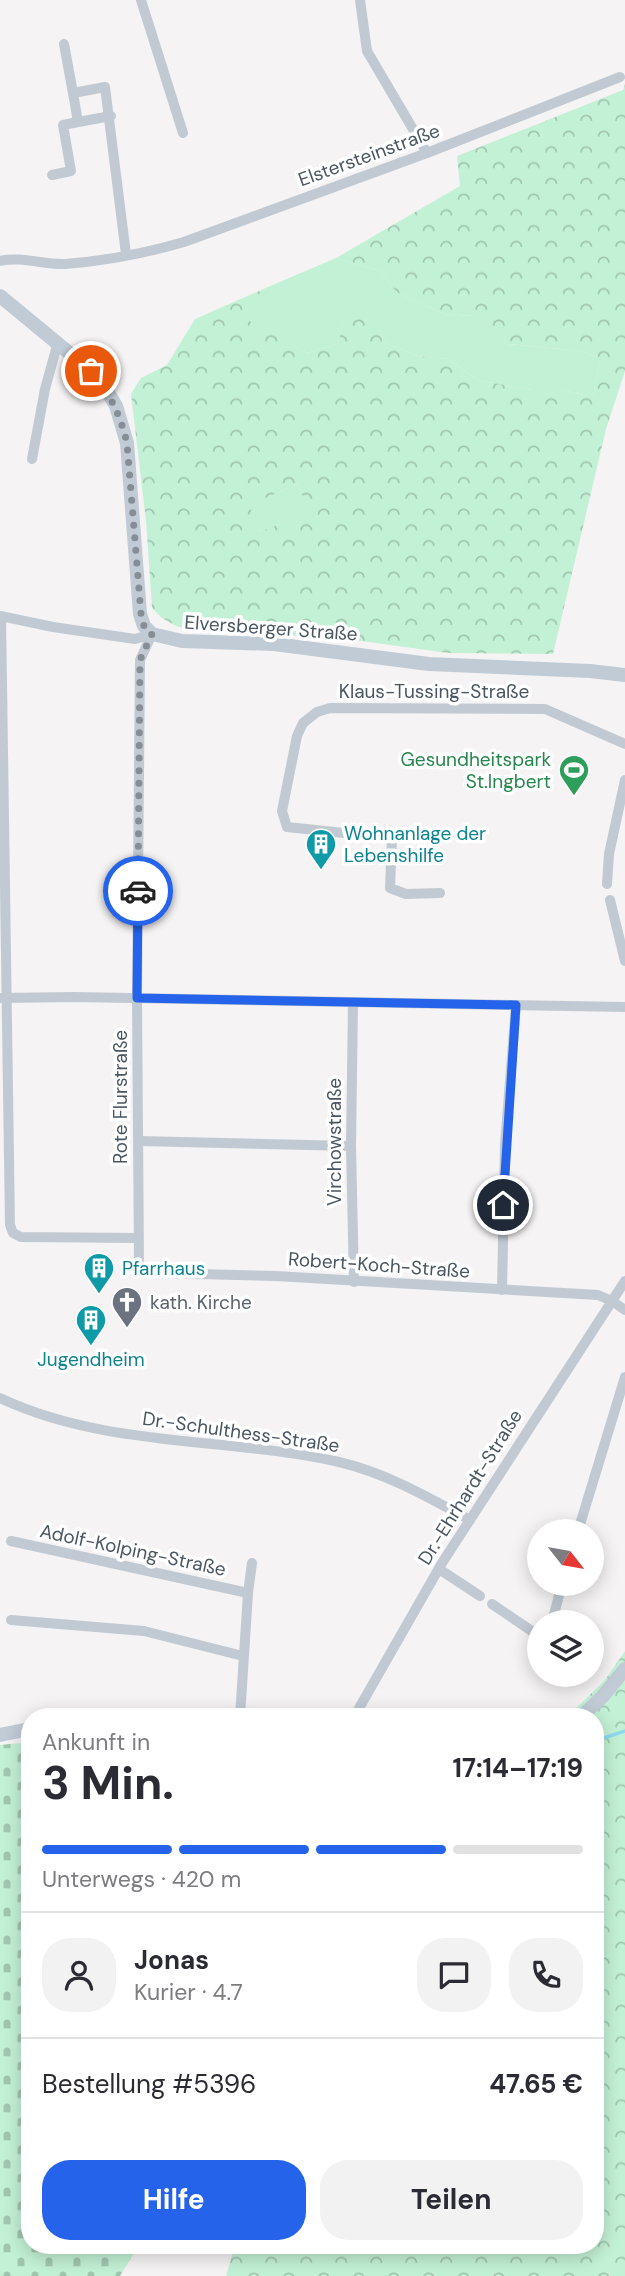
<!DOCTYPE html>
<html lang="de">
<meta charset="utf-8">
<style>
body{margin:0;font-family:"DM Sans",sans-serif;background:#f2f2f3;color:#2b2b33;height:100vh;display:flex;flex-direction:column;font-size:26px;white-space:nowrap}
*{box-sizing:border-box;margin:0}
p{font-size:23px;color:#7c7c81}
.icon{flex:none;width:38px;height:38px;fill:none;stroke:currentColor;stroke-width:2;stroke-linecap:round;stroke-linejoin:round}
.map{position:relative;flex:1;overflow:hidden}
.details{position:absolute;left:21px;top:1708px;width:583px;height:546px;display:flex;flex-direction:column;background:#fff;border-radius:28px;box-shadow:0 4px 18px #0003}
.details>*{flex:none}
.needle{width:46px;rotate:121deg}
.tools{position:absolute;left:527px;top:1519px;display:grid;gap:14px}
.tools a{display:grid;place-items:center;width:77px;height:77px;border-radius:50%;background:#fff;box-shadow:0 4px 18px #0003;font-size:35px}
.pin{position:absolute;display:grid;place-items:center;width:60px;height:60px;color:#fff;margin:-30px;border:4px solid #fff;border-radius:50%;box-shadow:0 2px 7px #0007}
.courier{position:absolute;display:grid;place-items:center;width:70px;height:70px;margin:-35px;border:5px solid #2563eb;border-radius:50%;background:#fff;color:#222;box-shadow:0 2px 9px #0007}
.overview em{font-style:normal;font-weight:700}
.overview div{display:flex;flex-direction:column-reverse}
.overview{display:flex;align-items:center;justify-content:space-between;height:119px;padding:0 21px}
h1{font-size:46px;font-weight:700;line-height:52px}
.bar{display:grid;grid-template-columns:repeat(4,1fr);gap:10px 7px;align-content:center;height:84px;padding:0 21px}
.bar i{height:9px;border-radius:5px;background:#e1e1e2}
.bar .active{background:#2563eb}
.bar p{grid-column:span 4}
.line{display:flex;align-items:center;gap:18px;padding:0 21px;border-top:2px solid #e1e1e2}
.line div{flex:1}
.round{display:grid;place-items:center;flex:none;width:74px;height:74px;border-radius:28px;background:#f2f2f3}
.primary-button{display:flex;gap:14px;margin-top:auto;padding:14px 21px}
.primary-button a{flex:1;height:80px;border-radius:28px;background:#2563eb;color:#fff;font-size:28px;font-weight:700;line-height:80px;text-align:center}
.primary-button a+a{background:#f2f2f3;color:#2b2b33}
.map>svg:first-child{display:block}
.grass{fill:#c3f1d5}
.forest{fill:url(#forest-crowns);fill-rule:evenodd}
.cemetery{fill:url(#cemetery-stones)}
.lines{fill:none;stroke-linecap:round;stroke-linejoin:round}
.stream{stroke:#90daee;stroke-width:3.5}
.street{stroke:#c1cad2;stroke-width:10}
.secondary{stroke:#c1cbd6;stroke-width:14}
.done{stroke:#868d94;stroke-width:7;stroke-dasharray:0 12.6}
.route{stroke:#2563eb;stroke-width:9}
.labels{text-anchor:middle;dominant-baseline:central;stroke-width:7;stroke-linejoin:round;paint-order:stroke}
.street-label{font-size:19px;fill:#4a5661;stroke:#fff}
.leisure-label{font-size:19px;fill:#27864d;stroke:#fff;text-anchor:end}
.culture-label{font-size:19px;fill:#0d838f;stroke:#fff;text-anchor:start}
.worship-label{font-size:19px;fill:#5b616d;stroke:#fff;text-anchor:start}
</style>
<div class="map">
<svg width="625" height="2276" viewBox="0 0 625 2276">
<defs>
<pattern id="forest-crowns" width="20" height="18" patternUnits="userSpaceOnUse" patternTransform="scale(1.75)"><rect width="20" height="18" fill="#c3f1d5"/><path d="M2 6a3 3 0 1 1 6 0M12 15a3 3 0 1 1 6 0" fill="none" stroke="#a0c6b0"/></pattern>
<pattern id="cemetery-stones" width="16" height="16" patternUnits="userSpaceOnUse" patternTransform="scale(1.75)"><rect width="16" height="16" fill="#c3f1d5"/><path d="M2 7V4a2 2 0 0 1 4 0v3zM10 15v-3a2 2 0 0 1 4 0v3z" fill="#a0c6b0"/></pattern>
</defs>
<rect width="100%" height="100%" fill="#f5f3f3"/>
<g class="grass">
<polygon points="336,258 380,271 396,292 444,314 473,316 501,333 507,344 582,351 600,358 593,397 562,390 532,390 477,380 449,359 418,356 383,342 378,326 344,319 338,344 307,353 239,316 268,287"/>
<polygon points="298,484 310,512 260,532 248,505"/>
</g>
<g class="forest">
<path d="M 625,84 L 625,371 L 606,429 L 553,654 L 448,653 L 354,640 L 178,627 L 162,618 L 152,608 L 146,521 L 131,394 L 141,378 L 167,365 L 195,319 L 268,287 L 240,316 L 307,353 L 338,344 L 344,319 L 360,316 L 378,326 L 383,342 L 418,356 L 449,359 L 477,380 L 532,390 L 562,390 L 593,397 L 600,358 L 582,351 L 507,344 L 501,333 L 477,330 L 473,316 L 444,314 L 396,292 L 380,271 L 336,258 L 460,186 L 457,156 L 623,90 ZM 298,484 L 309,512 L 260,532 L 249,505 Z"/>
<polygon points="625,1651 625,2276 226,2276 235,2245 595,2245 595,1717 567,1717 605,1680"/>
</g>
<polygon class="cemetery" points="30,1742 30,2245 139,2245 120,2276 0,2276 0,1745"/>
<g class="lines">
<polyline class="stream" points="595,1741 625,1731"/>
<g class="street">
<polyline points="141,0 183,133"/>
<polyline points="360,0 367,51 427,153"/>
<polyline points="64,44 73,93 105,87 126,254"/>
<polyline points="73,93 78,122 111,116"/>
<polyline points="52,175 71,171 63,125 78,122"/>
<path d="M 0,261 C 21,256 44,265 65,264 C 104,261 146,253 184,242 L 427,153 L 620,77"/>
<polyline points="32,459 45,389 58,342"/>
<polyline points="0,616 53,627 135,639 152,634"/>
<polyline points="1,616 10,1225 13,1233 21,1237 138,1238"/>
<polyline points="152,634 140,660 137,998 139,1263 147,1271 159,1273 276,1276 598,1295 612,1301 625,1310"/>
<polyline points="607,884 609,854 625,780"/>
<polyline points="440,893 406,894 390,888 392,838 287,827 282,811 297,736 303,723 317,712 330,708 545,709 625,744"/>
<polyline points="610,900 625,961"/>
<polyline points="0,998 74,997 625,1007"/>
<polyline points="353,1002 351,1146 354,1282"/>
<polyline points="138,1141 351,1146"/>
<polyline points="502,1290 505,1145 516,1005"/>
<path d="M 0,1398 C 106,1448 228,1437 339,1462 C 386,1473 428,1497 470,1520"/>
<polyline points="578,1531 625,1377"/>
<polyline points="11,1541 248,1593"/>
<polyline points="439,1569 480,1596"/>
<polyline points="492,1604 539,1636"/>
<polyline points="11,1620 144,1631 243,1656"/>
<polyline points="552,1622 562,1584"/>
<polyline points="240,1717 248,1593 252,1563"/>
<polyline points="354,1717 442,1563 625,1281"/>
</g>
<g class="secondary">
<polyline points="0,296 91,371 106,389 116,406 127,443 140,614 144,626 152,634 182,641 274,644 429,664 590,671 625,675"/>
<polyline points="581,1717 603,1696 625,1669"/>
<polyline points="0,1735 30,1729"/>
</g>
</g>
<g class="lines">
<path class="done" d="M 91,371 C 110,394 120,414 127,443 L 141,614 L 144,626 L 152,634 L 140,660 L 138,891"/>
<polyline class="route" points="138,891 137,998 516,1005 503,1205"/>
</g>
<defs>
<g id="stadium-pin" transform="scale(1.575)"><path d="M0 17L-7.5 6A9.5 9.5 0 1 1 7.5 6Z" fill="#2e9e5b" stroke="#fff"/><path d="M0-5a6.5 5 0 1 0 0 10a6.5 5 0 1 0 0-10ZM-3.5-1.8h7v3.6h-7Z" fill="#fff"/></g>
<g id="building-pin" transform="scale(1.575)"><path d="M0 17L-7.5 6A9.5 9.5 0 1 1 7.5 6Z" fill="#0f9aa8" stroke="#fff"/><path d="M-4-6H4V6H1V3H-1V6H-4ZM-2.5-4.3h1.7v1.8h-1.7ZM.8-4.3h1.7v1.8H.8ZM-2.5-1h1.7V.8h-1.7ZM.8-1h1.7V.8H.8Z" fill="#fff"/></g>
<g id="church-pin" transform="scale(1.575)"><path d="M0 17L-7.5 6A9.5 9.5 0 1 1 7.5 6Z" fill="#6b7280" stroke="#fff"/><path d="M-1.2-6h2.4v3.5h3.3v2.4h-3.3V6h-2.4V-.1h-3.3v-2.4h3.3Z" fill="#fff"/></g>
</defs>
<g fill-rule="evenodd">
<use href="#stadium-pin" x="574" y="770"/>
<use href="#building-pin" x="321" y="844"/>
<use href="#building-pin" x="99" y="1268"/>
<use href="#church-pin" x="127" y="1302"/>
<use href="#building-pin" x="91" y="1320"/>
</g>
<g class="labels">
<g class="street-label">
<text transform="translate(369 155) rotate(-20)">Elstersteinstraße</text>
<text transform="translate(271 628) rotate(4)">Elversberger Straße</text>
<text x="434" y="691">Klaus-Tussing-Straße</text>
<text transform="translate(120 1097) rotate(-90)">Rote Flurstraße</text>
<text transform="translate(334 1142) rotate(-90)">Virchowstraße</text>
<text transform="translate(379 1265) rotate(4)">Robert-Koch-Straße</text>
<text transform="translate(241 1432) rotate(8)">Dr.-Schulthess-Straße</text>
<text transform="translate(470 1487) rotate(-58)">Dr.-Ehrhardt-Straße</text>
<text transform="translate(133 1550) rotate(12)">Adolf-Kolping-Straße</text>
</g>
<g class="leisure-label">
<text x="551" y="759">Gesundheitspark<tspan x="551" dy="22">St.Ingbert</tspan></text>
</g>
<g class="culture-label">
<text x="344" y="833">Wohnanlage der<tspan x="344" dy="22">Lebenshilfe</tspan></text>
<text x="122" y="1268">Pfarrhaus</text>
<text x="91" y="1359" text-anchor="middle">Jugendheim</text>
</g>
<g class="worship-label">
<text x="150" y="1302">kath. Kirche</text>
</g>
</g>
</svg>
<div class="tools">
<a><svg class="needle" viewBox="-14 -14 28 28"><path d="M0-13l5 13h-10z" fill="#e53935"/><path d="M0 13l5-13h-10z" fill="#7c7c81"/></svg></a>
<a><svg class="icon" aria-label="layers" viewBox="0 0 24 24"><path d="M12 4l9 5-9 5-9-5zM3 14l9 5 9-5"/></svg></a>
</div>
<div class="pin" style="left:91px;top:371px;background:#ea580c"><svg class="icon" aria-label="bag" viewBox="0 0 24 24"><path d="M5 8h14l-1 12H6zM9 8a3 3 0 0 1 6 0"/></svg></div>
<div class="pin" style="left:503px;top:1205px;background:#1f2937"><svg class="icon" aria-label="home" viewBox="0 0 24 24"><path d="M3 11l9-7 9 7M6 9v11h12V9"/></svg></div>
<div class="courier" style="left:138px;top:891px"><svg class="icon" aria-label="car" viewBox="0 0 24 24"><path d="M5 17H2v-5l4-1 3-4h7l3 4 3 1v5h-3M9 17h6M6 11h13"/><circle cx="7" cy="17" r="2"/><circle cx="17" cy="17" r="2"/></svg></div>
<section class="details">
<div class="overview"><div><h1>3 Min.</h1><p>Ankunft in</p></div><em>17:14–17:19</em></div>
<div class="bar"><i class="active"></i><i class="active"></i><i class="active"></i><i></i><p>Unterwegs · 420 m</p></div>
<div class="line" style="height:126px"><a class="round"><svg class="icon" aria-label="person" viewBox="0 0 24 24"><circle cx="12" cy="8" r="4"/><path d="M4 21q1-7 8-7t8 7"/></svg></a><div><b>Jonas</b><p>Kurier · 4.7</p></div><a class="round"><svg class="icon" aria-label="chat" viewBox="0 0 24 24"><path d="M4 5h16v11H9l-5 4z"/></svg></a><a class="round"><svg class="icon" aria-label="phone" viewBox="0 0 24 24"><path d="M5 4h4l2 5-3 2q2 4 5 5l2-3 5 2v4C11 20 4 13 5 4z"/></svg></a></div>
<div class="line" style="height:91px"><div>Bestellung #5396</div><b>47.65 €</b></div>
<div class="primary-button"><a>Hilfe</a><a>Teilen</a></div>
</section>
</div>
